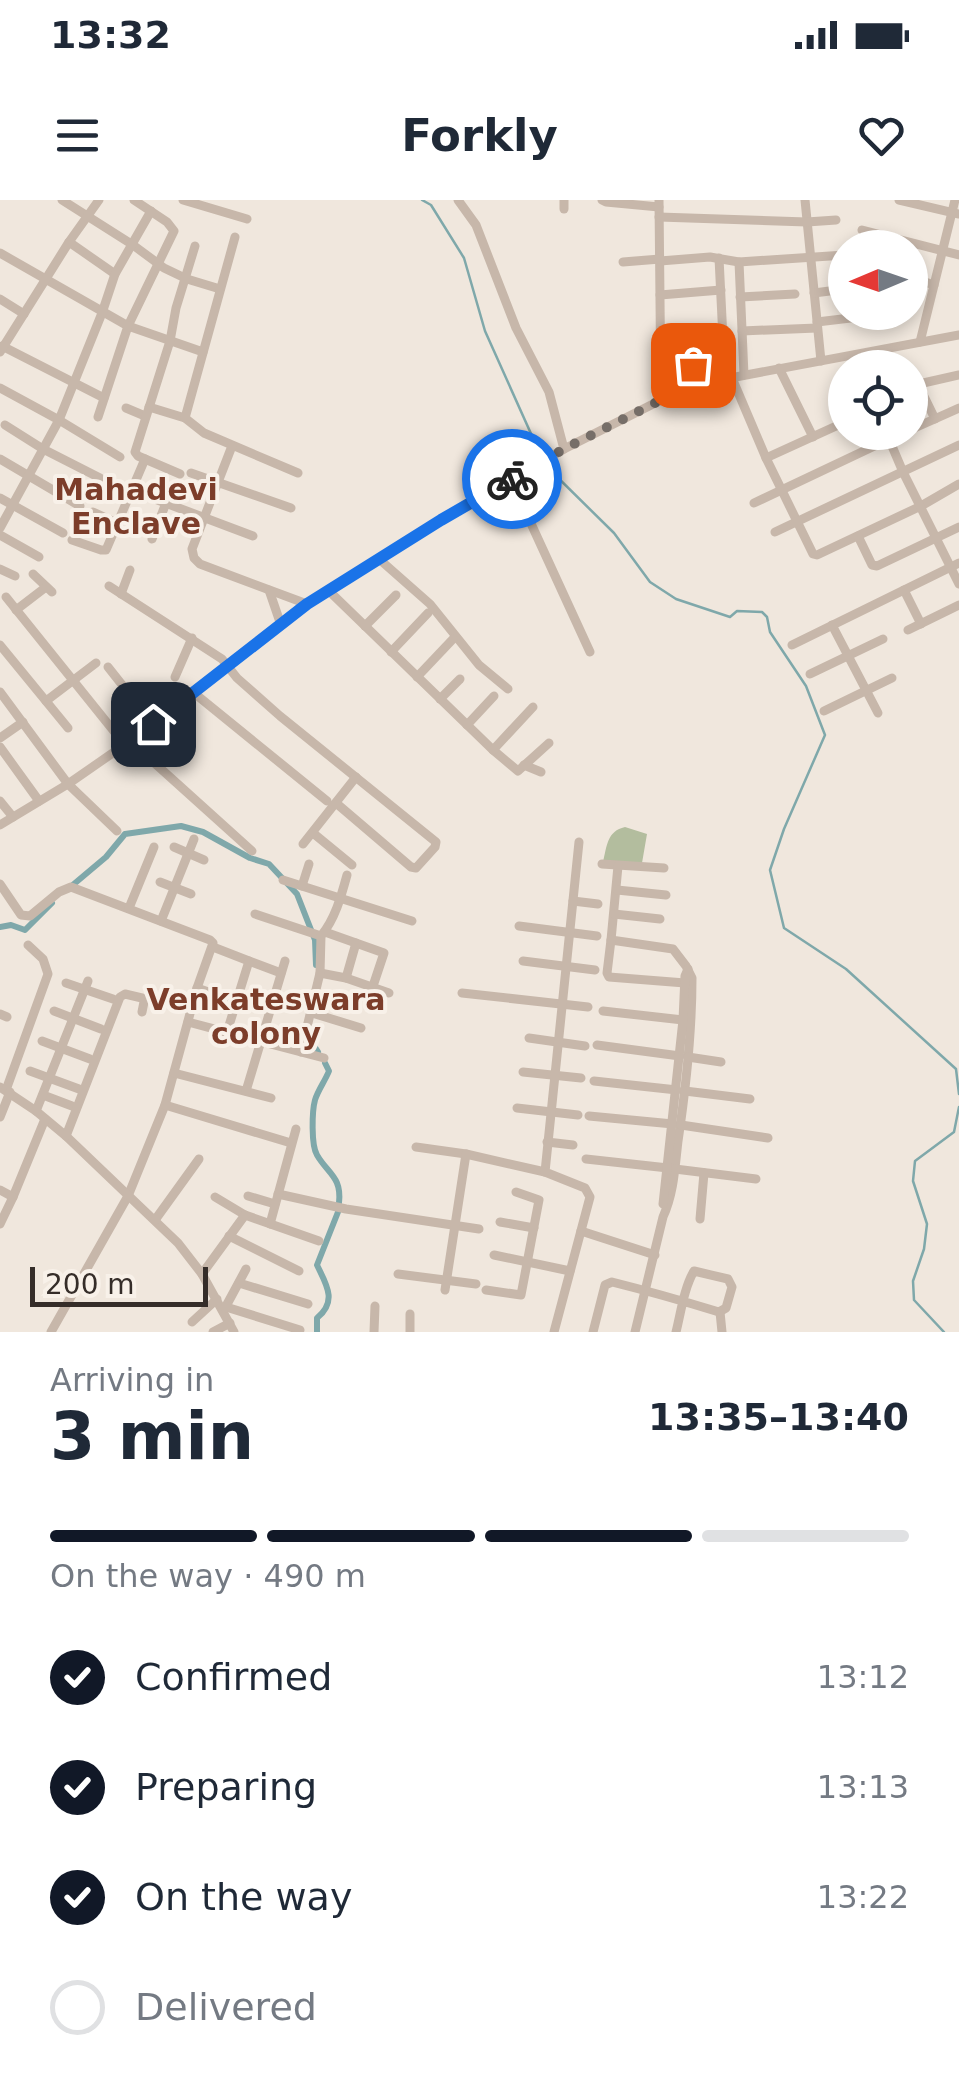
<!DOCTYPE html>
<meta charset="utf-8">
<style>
body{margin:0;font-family:"DejaVu Sans",sans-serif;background:#f6f6f7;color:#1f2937;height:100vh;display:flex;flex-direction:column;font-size:38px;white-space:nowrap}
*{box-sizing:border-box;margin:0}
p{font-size:32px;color:#747a83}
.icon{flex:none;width:55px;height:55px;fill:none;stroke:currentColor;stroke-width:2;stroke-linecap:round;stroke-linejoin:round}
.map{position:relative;height:1132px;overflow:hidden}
.panel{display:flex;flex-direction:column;background:#fff;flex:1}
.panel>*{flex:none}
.needle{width:65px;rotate:268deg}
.fabs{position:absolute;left:828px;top:30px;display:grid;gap:20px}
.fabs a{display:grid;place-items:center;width:100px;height:100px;border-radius:50%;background:#fff;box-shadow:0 5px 15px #0003;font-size:50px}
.scale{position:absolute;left:30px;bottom:25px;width:178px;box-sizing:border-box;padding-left:10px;border:5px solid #352d29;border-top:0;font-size:28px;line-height:35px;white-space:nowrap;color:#352d29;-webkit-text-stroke:8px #f8f1e9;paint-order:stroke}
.pin{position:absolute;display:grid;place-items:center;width:85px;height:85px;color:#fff;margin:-42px;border-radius:20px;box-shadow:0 5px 15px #0006}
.courier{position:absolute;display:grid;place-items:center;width:100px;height:100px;margin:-50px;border:8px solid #1a73e8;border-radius:50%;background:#fff;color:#222;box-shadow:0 2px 12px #0007}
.headline em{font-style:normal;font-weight:700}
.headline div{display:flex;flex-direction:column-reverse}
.headline{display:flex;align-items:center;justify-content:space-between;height:170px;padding:0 50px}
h1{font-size:65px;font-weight:700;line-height:75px}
.bar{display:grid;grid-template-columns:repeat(4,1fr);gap:15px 10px;align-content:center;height:120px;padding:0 50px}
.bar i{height:12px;border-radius:8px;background:#e0e1e3}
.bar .current{background:#111827}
.bar p{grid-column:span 4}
ol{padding:0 50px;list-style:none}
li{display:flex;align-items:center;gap:30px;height:110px}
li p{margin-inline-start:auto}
li .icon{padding:10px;border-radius:50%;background:#111827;color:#fff;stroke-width:4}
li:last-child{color:#747a83}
li i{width:55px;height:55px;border:5px solid #e0e1e3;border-radius:50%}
.status{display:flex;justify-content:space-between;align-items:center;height:70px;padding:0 50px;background:#fff;direction:ltr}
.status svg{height:28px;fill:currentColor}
header{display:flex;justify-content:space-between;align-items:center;height:130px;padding:0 50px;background:#fff;font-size:45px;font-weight:700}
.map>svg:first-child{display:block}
.green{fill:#b3bd9e}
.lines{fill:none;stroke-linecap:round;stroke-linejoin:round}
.stream{stroke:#7fa8aa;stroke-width:2.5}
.canal{stroke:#7fa8aa;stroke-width:6}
.minor{stroke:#c7b7aa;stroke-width:9}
.done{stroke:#766e68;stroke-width:10;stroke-dasharray:0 18}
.route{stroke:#1a73e8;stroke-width:12}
.labels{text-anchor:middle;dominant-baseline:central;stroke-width:8;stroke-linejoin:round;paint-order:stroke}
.neighbourhood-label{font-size:30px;font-weight:bold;fill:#7c3d2a;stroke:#f8f1e9}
</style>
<div class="status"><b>13:32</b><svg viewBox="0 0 49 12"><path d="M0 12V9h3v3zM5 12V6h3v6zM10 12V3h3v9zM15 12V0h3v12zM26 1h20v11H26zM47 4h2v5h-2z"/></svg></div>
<header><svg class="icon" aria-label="menu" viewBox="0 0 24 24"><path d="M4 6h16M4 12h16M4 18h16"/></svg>Forkly<svg class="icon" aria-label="heart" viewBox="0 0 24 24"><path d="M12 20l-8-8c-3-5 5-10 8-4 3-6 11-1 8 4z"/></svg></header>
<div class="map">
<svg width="959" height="1132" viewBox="0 0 959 1132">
<rect width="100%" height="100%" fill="#f0e7dd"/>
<path class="green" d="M 625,627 L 647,634 L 642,663 L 603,662 C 607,646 607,631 625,627 Z"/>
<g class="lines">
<g class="stream">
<polyline points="422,0 431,5 464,58 485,131 541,256"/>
<polyline points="545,265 614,333 650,382 676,399 730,417 737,411 762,412 767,417 770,432 806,486 825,535 784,629 770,670 784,728 846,769 956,869 959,894"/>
<polyline points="944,1132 914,1100 913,1081 924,1049 927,1024 913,981 915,961 954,932 959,907"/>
</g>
<g class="canal">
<polyline points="68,689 106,657 125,634 181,626 203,632 250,658 269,664 297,694 315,740 316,765"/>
<polyline points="0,727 11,725 25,730 52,703"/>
<polyline points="308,830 308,837 318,852"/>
<path d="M 325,863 L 329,871 C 325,881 318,890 315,900 C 312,911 311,945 317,955 C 328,974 342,977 339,1003"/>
<path d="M 317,1132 L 317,1118 C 338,1101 326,1084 317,1065 L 338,1012"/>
</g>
<g class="minor">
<polyline points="62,0 133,45 164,68 187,79 220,89"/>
<polyline points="134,0 167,22 174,31 128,126 203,152"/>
<polyline points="183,0 247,19"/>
<polyline points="458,0 476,25 516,128 549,192 564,249"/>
<polyline points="564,0 564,9"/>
<polyline points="602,0 606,2 659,7"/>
<polyline points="659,0 661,200"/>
<polyline points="805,0 821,161"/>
<polyline points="899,0 959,14"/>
<polyline points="659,17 807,22 836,20"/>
<polyline points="862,30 959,55"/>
<polyline points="69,42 115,74"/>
<polyline points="0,53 128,126 98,217"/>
<polyline points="719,58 725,179"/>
<polyline points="660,61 710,57 739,62"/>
<polyline points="623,62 660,59"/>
<polyline points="910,77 934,85"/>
<polyline points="814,93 845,89"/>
<polyline points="660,95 721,90"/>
<polyline points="740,97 795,94"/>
<polyline points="0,99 24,114"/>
<polyline points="817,122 884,114"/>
<polyline points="742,131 817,128"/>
<polyline points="661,132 722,130"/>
<polyline points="920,142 955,0"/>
<polyline points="2,146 104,198"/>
<polyline points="0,152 69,42 99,0"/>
<polyline points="662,167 724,163"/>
<polyline points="779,168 813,237"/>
<polyline points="744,175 739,62 845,55"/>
<polyline points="732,178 766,258 813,354 817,355 921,306 959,284"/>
<polyline points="918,184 935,219"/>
<polyline points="910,186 959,175"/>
<polyline points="0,188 59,220 120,257"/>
<polyline points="149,207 185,218 204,233 298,273"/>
<polyline points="126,208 145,216"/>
<polyline points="185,218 235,37"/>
<polyline points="5,225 43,249 100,278"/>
<polyline points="910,230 959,208"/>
<polyline points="886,232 903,272 959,384"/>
<polyline points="232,246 192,349 194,358 200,364 307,404"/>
<polyline points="766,258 845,222"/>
<polyline points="0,259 80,306"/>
<polyline points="191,273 291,308"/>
<polyline points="180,274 138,256 135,252 170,141 176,108 195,46"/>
<polyline points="511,280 590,452"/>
<polyline points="115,284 253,336"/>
<polyline points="0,298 63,333"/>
<polyline points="754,303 904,232"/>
<polyline points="93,312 119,324"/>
<polyline points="0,328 59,220 102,113 115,74 151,11"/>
<polyline points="775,332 959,245"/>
<polyline points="0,335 39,357"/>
<polyline points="858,336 872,365 877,366 959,327"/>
<polyline points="152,339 166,303"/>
<polyline points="72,340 101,350 106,350 145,259"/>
<polyline points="379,359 430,404 479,465 508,489"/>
<polyline points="0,369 15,376"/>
<polyline points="33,374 52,392"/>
<polyline points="109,386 222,459 237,478 280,516 436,642 435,647 416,668 411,667 336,603"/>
<polyline points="269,390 281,425"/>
<polyline points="904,390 921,424"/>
<polyline points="329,391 493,550 518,571 549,543"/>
<polyline points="121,394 130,370"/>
<polyline points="6,397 125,545"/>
<polyline points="16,410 46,387"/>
<polyline points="832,425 878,513"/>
<polyline points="365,426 396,395"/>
<polyline points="908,430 959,405"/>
<polyline points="0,445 68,528"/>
<polyline points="792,445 959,363"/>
<polyline points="391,452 428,413"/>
<polyline points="108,467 153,524"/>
<polyline points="810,474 883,439"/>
<polyline points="175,477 192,438"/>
<polyline points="417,477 453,439"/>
<polyline points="0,492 68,584 117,631"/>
<polyline points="194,493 327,601"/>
<polyline points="440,499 460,479"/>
<polyline points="46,501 96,463"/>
<polyline points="824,511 892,478"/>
<polyline points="467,525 494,496"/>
<polyline points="0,538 23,522"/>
<polyline points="130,541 252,651"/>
<polyline points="0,547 39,601"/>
<polyline points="493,550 533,507"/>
<polyline points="524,565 541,572"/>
<polyline points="0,601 13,617"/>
<polyline points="0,625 68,584 130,541 307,404 441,320 564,249 661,200 725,179 959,135"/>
<polyline points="313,633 352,665"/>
<polyline points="303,644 356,577"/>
<polyline points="174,647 204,660"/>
<polyline points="602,664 664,668"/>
<path d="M 618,666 L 611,740 L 673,749 L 686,766 L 692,778 C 692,832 686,887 678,941 C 675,966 674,993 663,1017 L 635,1132"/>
<polyline points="283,680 412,721"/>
<polyline points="160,682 191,694"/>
<polyline points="0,684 21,715 30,716 59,692 71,687 210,740 213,743 197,788 165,905 128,996 51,1132"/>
<polyline points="302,686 309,664"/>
<polyline points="617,690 666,695"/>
<polyline points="573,701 598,704"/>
<polyline points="129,708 154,647"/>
<polyline points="255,714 321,736"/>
<polyline points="614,714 660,719"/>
<polyline points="161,721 194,639"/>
<polyline points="519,726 597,736"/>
<polyline points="325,732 384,753 373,786"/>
<polyline points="611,740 607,773 609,777 685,783"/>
<polyline points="213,747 249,761"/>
<polyline points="523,761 595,770"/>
<polyline points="320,773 346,778 389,793"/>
<polyline points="346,778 356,743"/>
<polyline points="66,783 113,799"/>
<polyline points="197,788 237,802"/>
<polyline points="462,793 588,807"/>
<polyline points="54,811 101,829"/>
<polyline points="603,811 683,820"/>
<polyline points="312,813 361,828"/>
<polyline points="0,814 7,817"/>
<polyline points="188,822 324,858"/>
<polyline points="227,832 249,761 281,773"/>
<polyline points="529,838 585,846"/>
<polyline points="42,841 90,859"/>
<polyline points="597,845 680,856"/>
<path d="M 301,852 L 320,773 L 321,736 C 335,719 341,697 347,675"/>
<polyline points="688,857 721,862"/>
<polyline points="30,871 79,889"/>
<polyline points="523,872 581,878"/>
<polyline points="174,873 271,898"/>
<polyline points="594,881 677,890"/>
<polyline points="0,887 36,911 66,936 178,1043 202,1074 234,1132"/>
<polyline points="6,890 48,774 43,759 28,745"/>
<polyline points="246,891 285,761"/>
<polyline points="685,891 750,899"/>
<polyline points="43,895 72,906"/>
<polyline points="165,905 291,943"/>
<polyline points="517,908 578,915"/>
<polyline points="36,911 88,781"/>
<polyline points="589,916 673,924"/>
<polyline points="0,917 10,892"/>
<polyline points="681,925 768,938"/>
<polyline points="66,936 120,797 125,794 142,798 144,802 142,812"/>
<polyline points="547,942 573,945"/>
<polyline points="416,947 466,954 545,972"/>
<polyline points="586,959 668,968"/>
<polyline points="675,969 756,979"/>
<polyline points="0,990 13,997 45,919"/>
<polyline points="278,994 346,1009 479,1029"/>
<polyline points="248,996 275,1004"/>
<polyline points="215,997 245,1015 319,1041"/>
<polyline points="663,1004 683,820 685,776 688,769"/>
<polyline points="700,1019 704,973"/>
<polyline points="155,1020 199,959"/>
<polyline points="500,1022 534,1028"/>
<polyline points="0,1024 13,997"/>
<polyline points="270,1024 296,929"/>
<polyline points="581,1031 655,1055"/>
<polyline points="229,1036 299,1071"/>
<polyline points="494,1055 570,1071"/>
<polyline points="202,1074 245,1015"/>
<polyline points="398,1074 476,1084"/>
<polyline points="239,1083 308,1104"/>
<polyline points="445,1090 466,954"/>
<polyline points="486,1090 521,1095 539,1000 516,992"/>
<polyline points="226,1107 300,1130"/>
<polyline points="225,1108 246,1069"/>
<polyline points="720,1112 722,1132"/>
<polyline points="192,1122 217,1099"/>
<polyline points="213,1132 230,1123"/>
<polyline points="374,1132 375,1106"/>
<polyline points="410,1132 410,1114"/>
<polyline points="554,1132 590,997 585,988 545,972 579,642"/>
<path d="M 593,1132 L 605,1085 L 612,1082 C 648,1091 683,1101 719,1112 L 726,1108 L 732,1087 L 728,1079 L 694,1071 C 684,1088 681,1112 676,1132"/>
</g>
</g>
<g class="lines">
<polyline class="done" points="512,279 564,249 661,200 662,167 693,165"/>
<polyline class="route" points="153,524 307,404 441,320 512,279"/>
</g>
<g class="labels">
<g class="neighbourhood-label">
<text x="136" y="289">Mahadevi<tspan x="136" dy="34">Enclave</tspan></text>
<text x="266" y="799">Venkateswara<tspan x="266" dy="34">colony</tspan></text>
</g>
</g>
</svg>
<div class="fabs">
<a><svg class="needle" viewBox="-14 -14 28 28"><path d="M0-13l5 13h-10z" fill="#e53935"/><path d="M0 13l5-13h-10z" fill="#747a83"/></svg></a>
<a><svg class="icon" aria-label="locate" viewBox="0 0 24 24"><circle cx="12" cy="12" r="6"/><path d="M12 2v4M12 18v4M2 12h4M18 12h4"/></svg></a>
</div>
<div class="scale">200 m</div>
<div class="pin" style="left:693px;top:165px;background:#ea580c"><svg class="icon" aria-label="bag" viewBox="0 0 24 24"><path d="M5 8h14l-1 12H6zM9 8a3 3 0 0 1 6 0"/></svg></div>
<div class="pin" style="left:153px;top:524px;background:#1f2937"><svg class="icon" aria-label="home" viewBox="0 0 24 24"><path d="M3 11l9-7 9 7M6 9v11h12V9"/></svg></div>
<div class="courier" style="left:512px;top:279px"><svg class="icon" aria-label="bike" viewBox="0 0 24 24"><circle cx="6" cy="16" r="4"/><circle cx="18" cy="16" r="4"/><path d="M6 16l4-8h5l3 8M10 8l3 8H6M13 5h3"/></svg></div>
</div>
<section class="panel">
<div class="headline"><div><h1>3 min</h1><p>Arriving in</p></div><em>13:35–13:40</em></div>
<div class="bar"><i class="current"></i><i class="current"></i><i class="current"></i><i></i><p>On the way · 490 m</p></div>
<ol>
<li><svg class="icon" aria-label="check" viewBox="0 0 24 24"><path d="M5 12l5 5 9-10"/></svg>Confirmed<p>13:12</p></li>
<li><svg class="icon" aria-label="check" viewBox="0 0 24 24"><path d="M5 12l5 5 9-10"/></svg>Preparing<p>13:13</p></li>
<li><svg class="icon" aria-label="check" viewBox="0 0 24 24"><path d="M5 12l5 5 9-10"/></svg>On the way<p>13:22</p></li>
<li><i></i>Delivered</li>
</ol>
</section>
